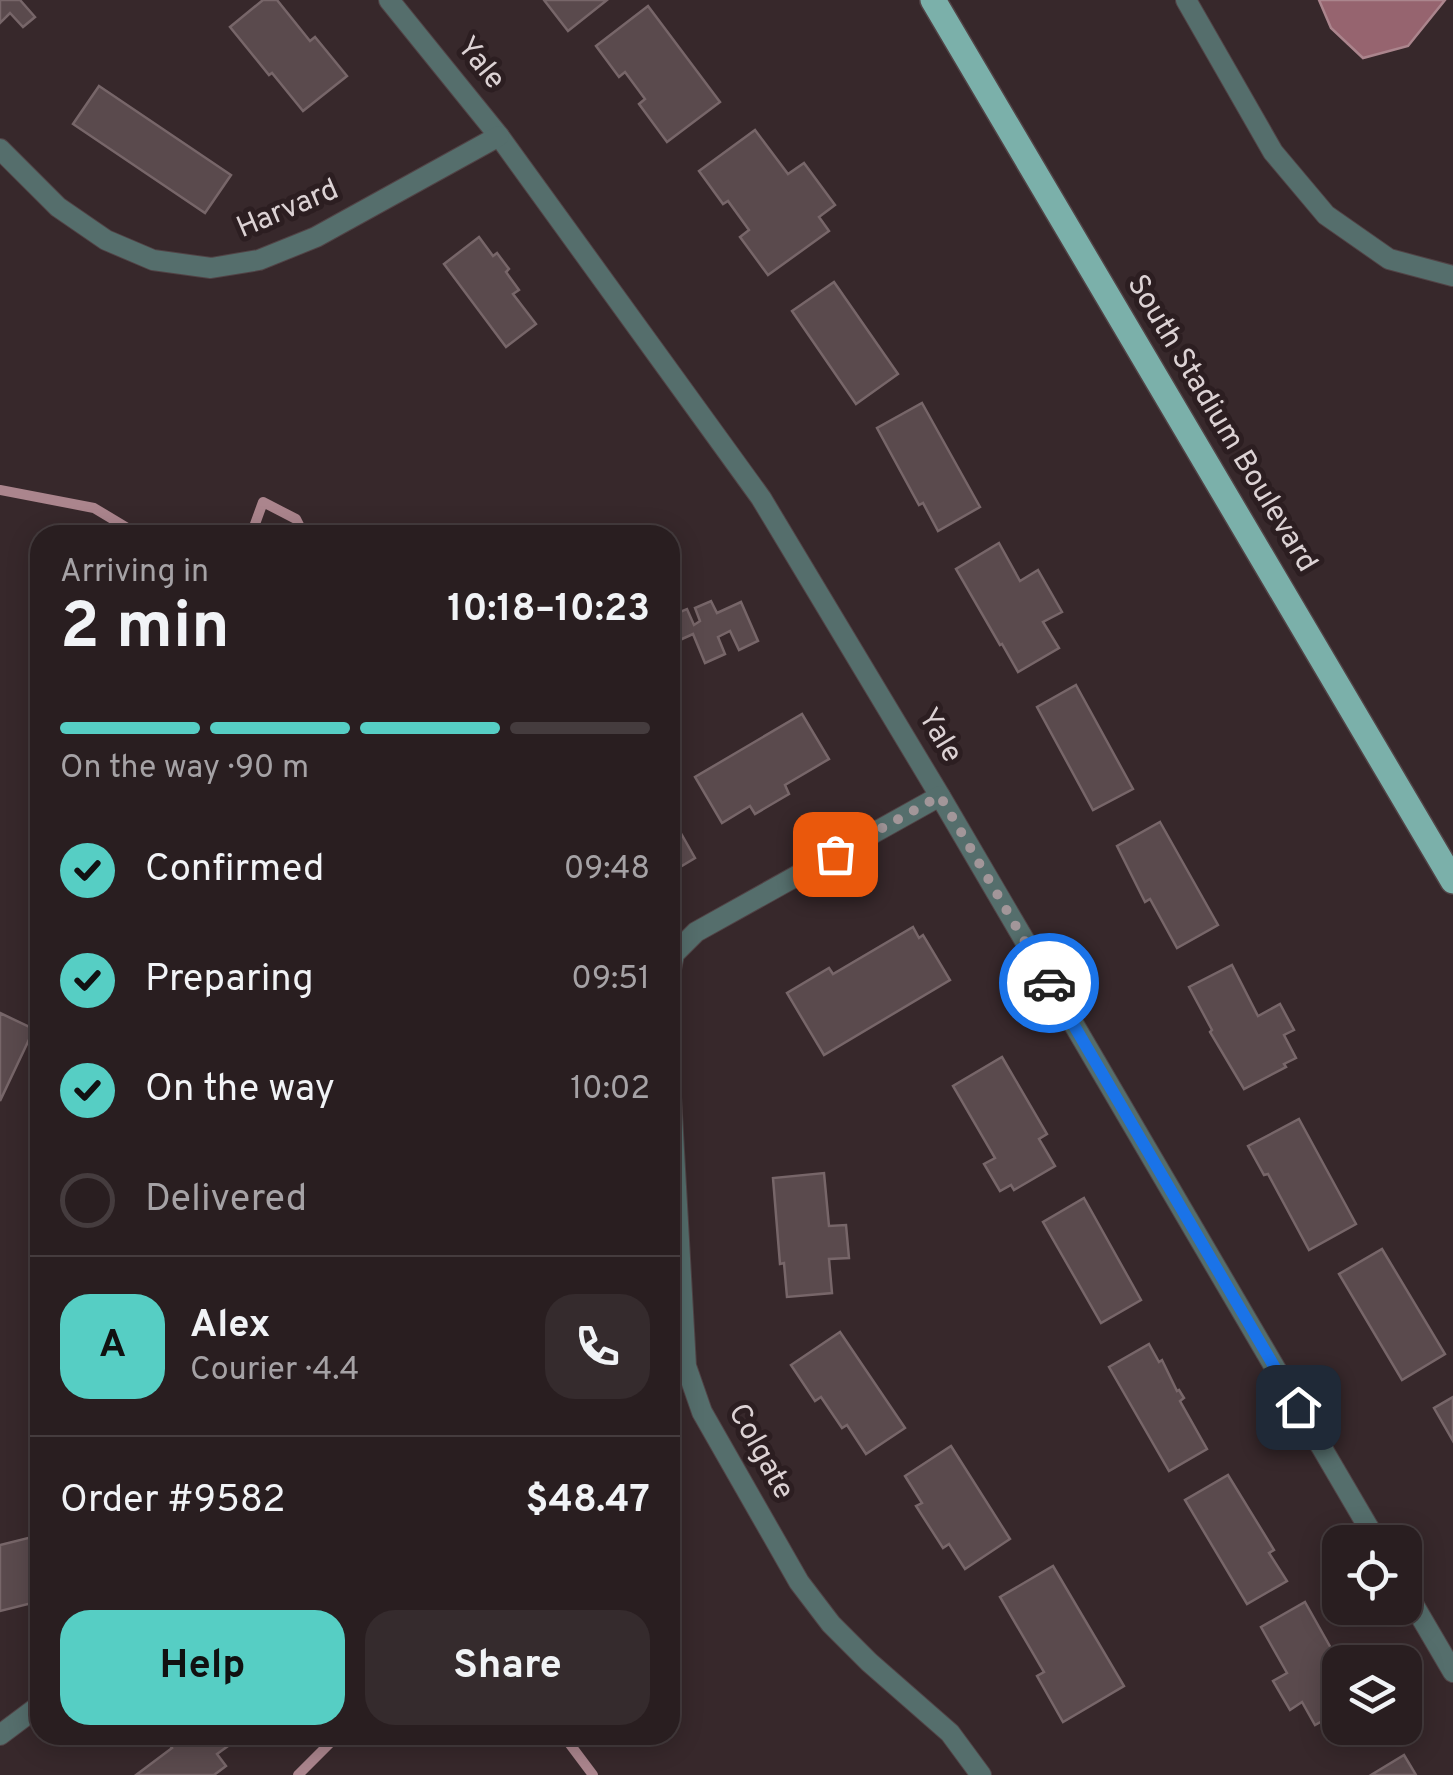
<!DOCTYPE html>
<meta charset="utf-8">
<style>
body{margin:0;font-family:Overpass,sans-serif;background:#352b2d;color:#f1f3f6;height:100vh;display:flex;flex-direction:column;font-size:38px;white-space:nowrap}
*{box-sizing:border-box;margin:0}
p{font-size:32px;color:#a5a2a5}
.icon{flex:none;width:55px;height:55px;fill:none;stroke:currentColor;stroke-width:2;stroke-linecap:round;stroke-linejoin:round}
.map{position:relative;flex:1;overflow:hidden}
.panel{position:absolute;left:30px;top:525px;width:650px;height:1220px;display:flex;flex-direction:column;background:#291e20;border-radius:30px;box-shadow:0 5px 25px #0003,0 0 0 2px #453c3e}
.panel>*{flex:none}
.fabs{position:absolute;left:1322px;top:1525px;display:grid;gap:20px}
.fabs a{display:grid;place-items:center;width:100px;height:100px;border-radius:20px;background:#291e20;box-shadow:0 5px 25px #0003,0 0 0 2px #453c3e;font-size:50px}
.pin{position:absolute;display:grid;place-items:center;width:85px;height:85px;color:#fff;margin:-42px;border-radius:20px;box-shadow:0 5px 15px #0006}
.courier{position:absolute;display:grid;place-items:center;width:100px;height:100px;margin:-50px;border:8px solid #1a73e8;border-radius:50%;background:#fff;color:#222;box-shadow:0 2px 12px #0007}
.overview em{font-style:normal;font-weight:700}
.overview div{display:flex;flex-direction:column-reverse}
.overview{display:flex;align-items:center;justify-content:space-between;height:170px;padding:0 30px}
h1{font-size:65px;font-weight:700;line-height:75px}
.bar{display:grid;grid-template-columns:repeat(4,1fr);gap:15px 10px;align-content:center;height:120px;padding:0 30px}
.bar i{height:12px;border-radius:8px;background:#453c3e}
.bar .current{background:#56cec4}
.bar p{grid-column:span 4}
.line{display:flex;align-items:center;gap:25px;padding:0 30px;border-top:2px solid #453c3e}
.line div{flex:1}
.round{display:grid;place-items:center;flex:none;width:105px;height:105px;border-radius:30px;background:#352b2d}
ol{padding:0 30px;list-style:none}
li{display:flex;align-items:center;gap:30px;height:110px}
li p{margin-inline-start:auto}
li .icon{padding:10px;border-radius:50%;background:#56cec4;color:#111;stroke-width:4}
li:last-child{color:#a5a2a5}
li i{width:55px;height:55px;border:5px solid #453c3e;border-radius:50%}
.action{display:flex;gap:20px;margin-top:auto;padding:20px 30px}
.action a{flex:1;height:115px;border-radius:30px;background:#56cec4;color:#111;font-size:40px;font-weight:700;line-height:115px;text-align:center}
.action a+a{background:#352b2d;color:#f1f3f6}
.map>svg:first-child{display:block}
.water{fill:#96646f;stroke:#ab858d;stroke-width:2.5}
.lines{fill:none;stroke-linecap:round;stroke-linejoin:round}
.stream{stroke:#ab858d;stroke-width:10}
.building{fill:#5a4a4d;stroke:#776669;stroke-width:2.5}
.minor-casing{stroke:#514346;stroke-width:22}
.primary-casing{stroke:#514346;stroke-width:28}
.minor{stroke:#556e6c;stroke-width:20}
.primary{stroke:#7bb0aa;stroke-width:25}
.done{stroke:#a29699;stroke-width:10;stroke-dasharray:0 18}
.route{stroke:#1a73e8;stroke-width:12}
.labels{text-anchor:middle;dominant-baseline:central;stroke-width:10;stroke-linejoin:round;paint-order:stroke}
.street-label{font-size:30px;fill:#dcd2d4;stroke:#2c1e21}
</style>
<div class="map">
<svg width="1453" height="1775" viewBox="0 0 1453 1775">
<rect width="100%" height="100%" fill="#37282b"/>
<polygon class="water" points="1319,0 1445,0 1408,46 1363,58 1331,28"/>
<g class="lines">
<g class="stream">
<polyline points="0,490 94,508 139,535"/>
<polyline points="251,535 263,502 296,519 304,535"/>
<polyline points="563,1735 593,1775"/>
<polyline points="298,1775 338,1735"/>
</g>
</g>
<g class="building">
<polygon points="0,0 20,0 35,17 23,27 10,13 0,23"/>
<polygon points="263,0 277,0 310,41 315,37 347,76 303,111 272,73 269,75 230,27"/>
<polygon points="544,0 607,0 568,31"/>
<polygon points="648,6 720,102 667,142 639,104 645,99 625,72 619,77 596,46"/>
<polygon points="99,86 231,175 205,213 73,124"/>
<polygon points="755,130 788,174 804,163 835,205 819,217 829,231 768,275 740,237 749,230 728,201 723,204 699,171"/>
<polygon points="479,237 493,256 497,253 509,269 506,272 519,290 513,294 536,324 506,347 444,264"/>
<polygon points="834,282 898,374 856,404 792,311"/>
<polygon points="922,403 980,507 938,531 923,503 919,505 877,428"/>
<polygon points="999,543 1020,581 1038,570 1062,612 1043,622 1059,648 1018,672 1002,644 1000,645 956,569"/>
<polygon points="711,601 717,613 741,602 758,641 739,650 730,631 718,637 725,654 705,663 693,634 671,644 670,616 687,609 694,625 700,621 695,608"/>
<polygon points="1076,685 1133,789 1093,810 1037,707"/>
<polygon points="802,714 829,759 785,785 789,794 755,814 750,806 722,823 695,777"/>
<polygon points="670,814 695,858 670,873"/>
<polygon points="1160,822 1218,925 1177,948 1150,899 1145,902 1117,846"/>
<polygon points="913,927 919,938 923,935 950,980 824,1055 787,993 829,968 833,974"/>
<polygon points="1232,965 1258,1016 1280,1004 1294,1030 1284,1035 1296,1058 1284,1064 1286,1067 1244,1089 1210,1032 1212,1030 1189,987"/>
<polygon points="0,1013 34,1029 0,1101"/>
<polygon points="1002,1057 1047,1134 1039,1139 1055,1166 1014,1190 1011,1185 1000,1191 984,1164 995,1158 953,1086"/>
<polygon points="1299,1119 1356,1224 1309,1250 1268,1174 1264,1175 1248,1146"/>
<polygon points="824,1173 829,1226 846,1225 849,1258 829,1259 832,1293 787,1297 784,1263 780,1264 773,1178"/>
<polygon points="1084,1198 1141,1300 1101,1323 1043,1222"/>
<polygon points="1382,1249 1445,1354 1402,1380 1339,1274"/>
<polygon points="840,1332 905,1428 866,1454 847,1425 842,1428 821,1397 815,1401 791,1365"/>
<polygon points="1149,1344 1159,1362 1162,1360 1177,1391 1179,1390 1184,1398 1180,1401 1207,1449 1169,1471 1109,1367"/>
<polygon points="1453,1397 1453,1441 1434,1408"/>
<polygon points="951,1446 1010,1539 965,1569 949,1544 943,1548 916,1506 922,1503 905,1476"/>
<polygon points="1228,1475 1274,1550 1269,1553 1287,1581 1247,1604 1185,1500"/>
<polygon points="40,1535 40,1601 0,1611 0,1545"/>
<polygon points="1053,1566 1124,1686 1063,1722 1037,1676 1044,1672 1000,1597"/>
<polygon points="1305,1602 1336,1657 1349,1650 1356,1662 1340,1662 1340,1711 1315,1725 1302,1702 1290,1710 1273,1681 1287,1673 1261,1627"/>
<polygon points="162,1735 230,1735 235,1741 217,1754 226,1766 214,1775 136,1775 172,1748"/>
<polygon points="1404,1755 1416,1775 1371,1775"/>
</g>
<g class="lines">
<g class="minor-casing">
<g id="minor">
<polyline points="389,0 499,136 761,498 940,796 1377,1542"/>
<polyline points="1186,0 1273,152 1326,215 1389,259 1453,276"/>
<polyline points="0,149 58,207 106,240 153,260 211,268 259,260 316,237 499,136"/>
<polyline points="670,974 674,954 696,932 940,796"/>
<polyline points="670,1079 686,1366 702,1412 799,1582 831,1624 869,1662 950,1733 981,1775"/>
<polyline points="1405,1590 1453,1672"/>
<polyline points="0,1735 40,1705"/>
</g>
</g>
<g class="primary-casing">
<polyline id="primary" points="933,0 1453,881"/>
</g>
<use href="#minor" class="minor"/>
<use href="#primary" class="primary"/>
</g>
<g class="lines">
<polyline class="done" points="835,854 940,796 1049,983"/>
<polyline class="route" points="1049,983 1298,1407"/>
</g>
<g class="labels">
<g class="street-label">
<text transform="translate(480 64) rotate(51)">Yale</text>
<text transform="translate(288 210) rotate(-23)">Harvard</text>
<text transform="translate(1221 424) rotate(59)">South Stadium Boulevard</text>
<text transform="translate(939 736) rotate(59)">Yale</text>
<text transform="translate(760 1452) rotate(61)">Colgate</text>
</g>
</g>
</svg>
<div class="fabs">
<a><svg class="icon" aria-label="locate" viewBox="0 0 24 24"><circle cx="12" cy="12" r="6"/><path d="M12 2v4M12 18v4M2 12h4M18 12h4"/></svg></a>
<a><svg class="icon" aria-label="layers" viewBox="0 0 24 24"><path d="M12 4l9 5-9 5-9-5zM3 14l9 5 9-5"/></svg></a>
</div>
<div class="pin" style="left:835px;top:854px;background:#ea580c"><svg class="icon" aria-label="bag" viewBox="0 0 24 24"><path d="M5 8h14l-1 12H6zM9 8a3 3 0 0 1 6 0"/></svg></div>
<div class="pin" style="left:1298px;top:1407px;background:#1f2937"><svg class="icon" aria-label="home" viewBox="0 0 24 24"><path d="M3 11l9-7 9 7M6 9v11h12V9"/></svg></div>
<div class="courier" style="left:1049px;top:983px"><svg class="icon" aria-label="car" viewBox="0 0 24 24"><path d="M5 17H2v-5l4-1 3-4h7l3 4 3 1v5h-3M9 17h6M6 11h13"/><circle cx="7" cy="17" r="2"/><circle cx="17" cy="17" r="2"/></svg></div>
<section class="panel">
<div class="overview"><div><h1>2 min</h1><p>Arriving in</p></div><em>10:18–10:23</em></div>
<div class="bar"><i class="current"></i><i class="current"></i><i class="current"></i><i></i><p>On the way · 90 m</p></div>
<ol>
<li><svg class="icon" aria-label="check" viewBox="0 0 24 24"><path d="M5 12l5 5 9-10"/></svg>Confirmed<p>09:48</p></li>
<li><svg class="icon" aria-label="check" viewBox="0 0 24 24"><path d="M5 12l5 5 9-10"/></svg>Preparing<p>09:51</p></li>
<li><svg class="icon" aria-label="check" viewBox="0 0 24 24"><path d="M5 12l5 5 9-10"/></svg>On the way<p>10:02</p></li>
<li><i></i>Delivered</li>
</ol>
<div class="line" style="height:180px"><b class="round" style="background:#56cec4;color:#111">A</b><div><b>Alex</b><p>Courier · 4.4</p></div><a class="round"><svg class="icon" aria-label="phone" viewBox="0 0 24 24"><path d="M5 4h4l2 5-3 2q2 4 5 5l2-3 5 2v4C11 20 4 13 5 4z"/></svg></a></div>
<div class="line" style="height:130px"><div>Order #9582</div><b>$48.47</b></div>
<div class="action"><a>Help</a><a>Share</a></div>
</section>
</div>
